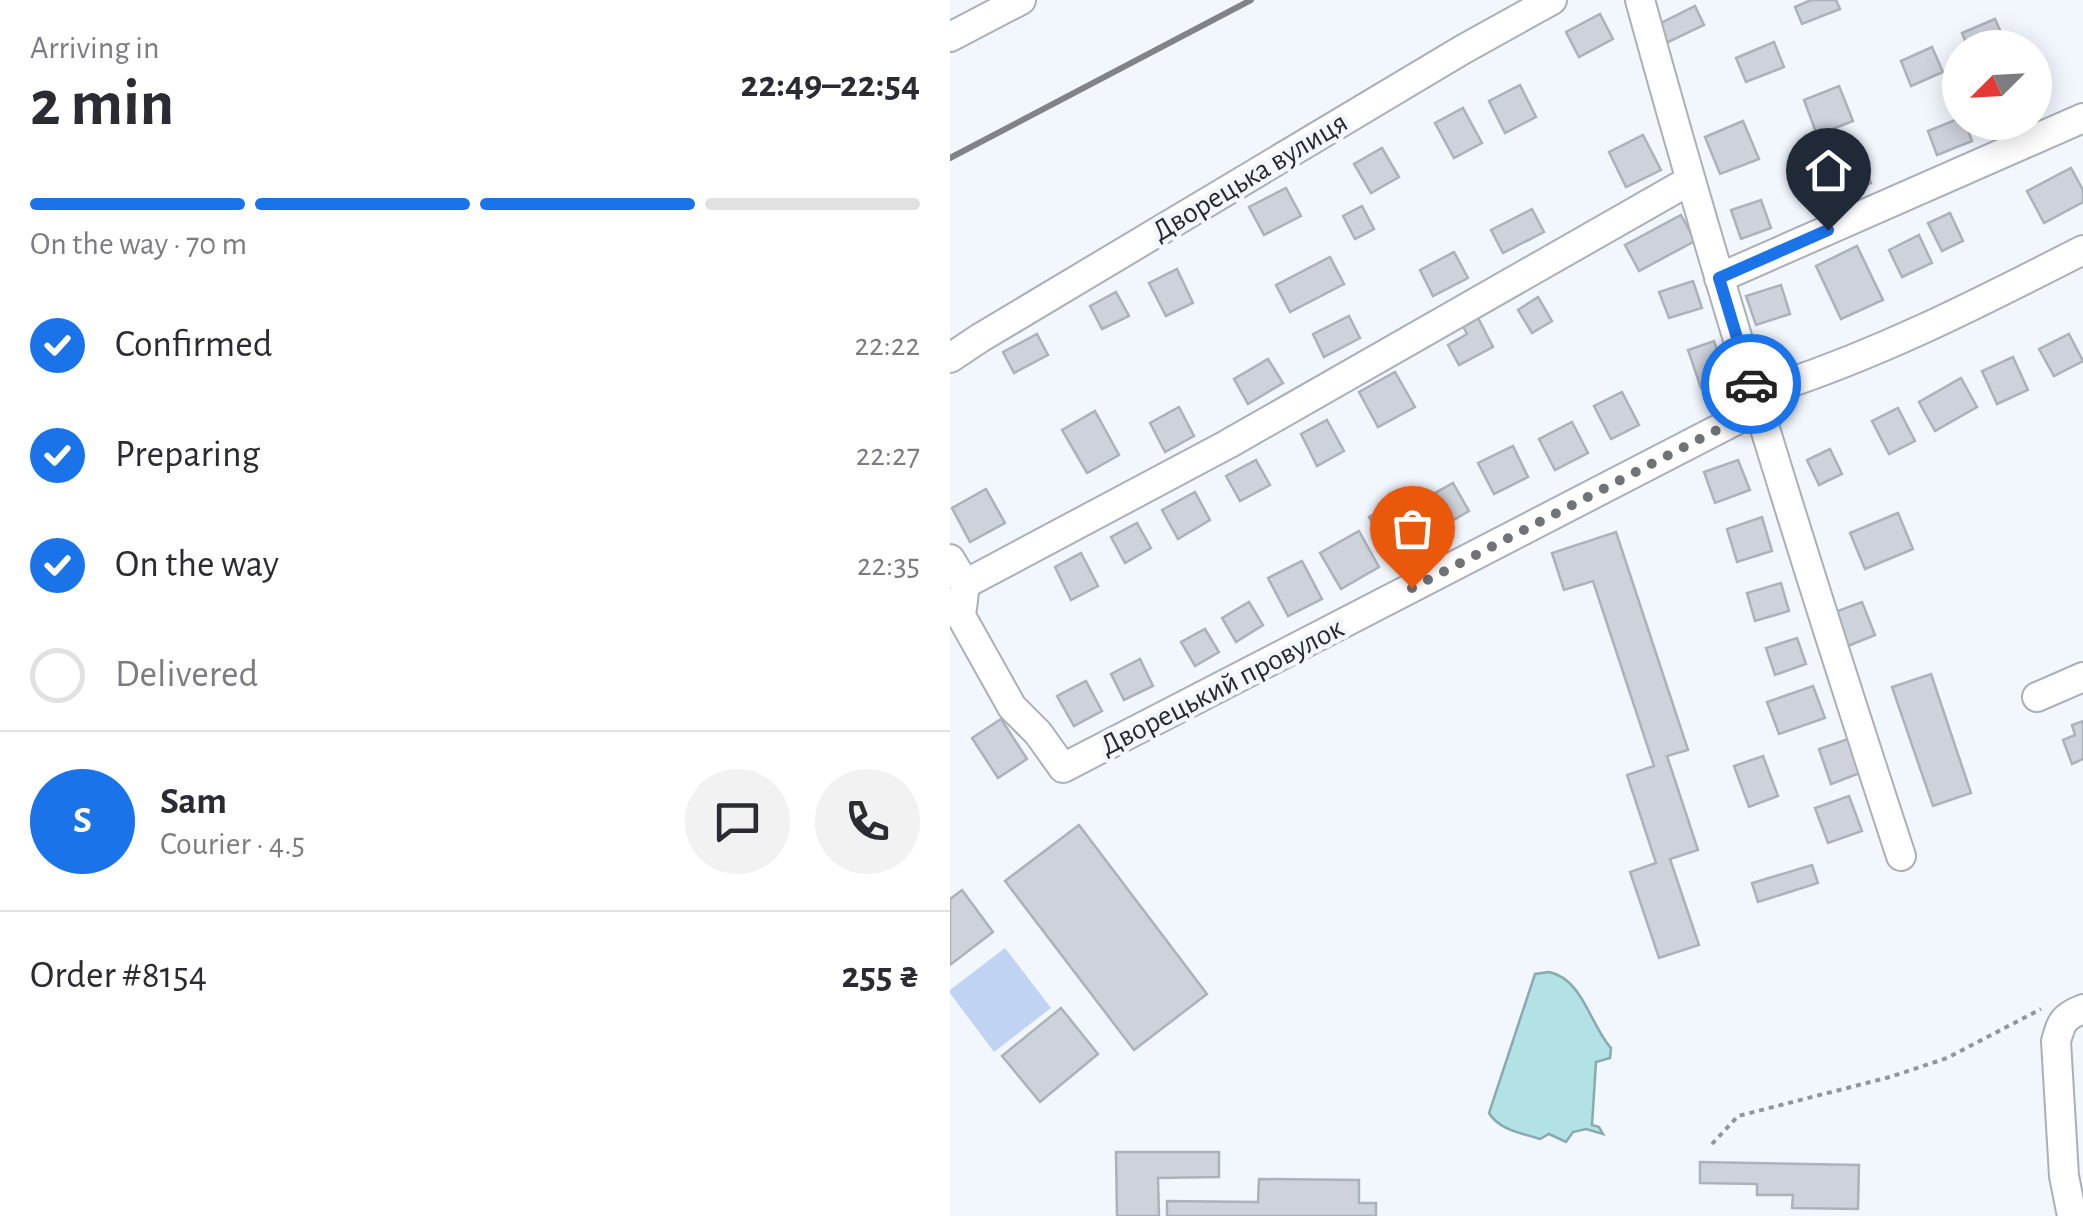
<!DOCTYPE html>
<meta charset="utf-8">
<style>
body{margin:0;font-family:"Alegreya Sans",sans-serif;background:#f2f2f3;color:#2b2b33;height:100vh;display:flex;flex-direction:column;font-size:38px;white-space:nowrap}
*{box-sizing:border-box;margin:0}
p{font-size:32px;color:#7c7c81}
.icon{flex:none;width:55px;height:55px;fill:none;stroke:currentColor;stroke-width:2;stroke-linecap:round;stroke-linejoin:round}
.map{position:relative;flex:1;overflow:hidden}
.sheet{display:flex;flex-direction:column;background:#fff;width:950px}
.sheet>*{flex:none}
.needle{width:65px;rotate:246deg}
.tools{position:absolute;left:992px;top:30px;display:grid;gap:20px}
.tools a{display:grid;place-items:center;width:110px;height:110px;border-radius:50%;background:#fff;box-shadow:0 5px 25px #0003;font-size:50px}
.pin{position:absolute;display:grid;place-items:center;width:85px;height:85px;color:#fff;margin:-102px -42px;border-radius:50% 50% 50% 0;rotate:-45deg;box-shadow:0 0 10px #0007}
.pin .icon{rotate:45deg}
.courier{position:absolute;display:grid;place-items:center;width:100px;height:100px;margin:-50px;border:8px solid #1a73e8;border-radius:50%;background:#fff;color:#222;box-shadow:0 2px 12px #0007}
.headline em{font-style:normal;font-weight:700}
.headline div{display:flex;flex-direction:column-reverse}
.headline{display:flex;align-items:center;justify-content:space-between;height:170px;padding:0 30px}
h1{font-size:65px;font-weight:700;line-height:75px}
.bar{display:grid;grid-template-columns:repeat(4,1fr);gap:15px 10px;align-content:center;height:120px;padding:0 30px}
.bar i{height:12px;border-radius:8px;background:#e1e1e2}
.bar .current{background:#1a73e8}
.bar p{grid-column:span 4}
.line{display:flex;align-items:center;gap:25px;padding:0 30px;border-top:2px solid #e1e1e2}
.line div{flex:1}
.round{display:grid;place-items:center;flex:none;width:105px;height:105px;border-radius:52px;background:#f2f2f3}
ol{padding:0 30px;list-style:none}
li{display:flex;align-items:center;gap:30px;height:110px}
li p{margin-inline-start:auto}
li .icon{padding:10px;border-radius:50%;background:#1a73e8;color:#fff;stroke-width:4}
li:last-child{color:#7c7c81}
li i{width:55px;height:55px;border:5px solid #e1e1e2;border-radius:50%}
main{display:flex;flex:1;min-height:0}
.map>svg:first-child{display:block}
.green{fill:#c0d3f2}
.water{fill:#b2e1e6;stroke:#89aaae;stroke-width:2.5}
.building{fill:#cdd2db;stroke:#acb2ba;stroke-width:2.5}
.lines{fill:none;stroke-linecap:round;stroke-linejoin:round}
.minor-casing{stroke:#aaafb8;stroke-width:32}
.path{stroke:#92969b;stroke-width:4;stroke-dasharray:5 5;stroke-linecap:butt}
.minor{stroke:#fff;stroke-width:28}
.rail{stroke:#808488;stroke-width:6}
.done{stroke:#6f7276;stroke-width:10;stroke-dasharray:0 18}
.route{stroke:#1a73e8;stroke-width:12}
.labels{text-anchor:middle;dominant-baseline:central;stroke-width:9;stroke-linejoin:round;paint-order:stroke}
.street-label{font-size:30px;fill:#282a2d;stroke:#f2f7fe}
</style>
<main>
<section class="sheet">
<div class="headline"><div><h1>2 min</h1><p>Arriving in</p></div><em>22:49–22:54</em></div>
<div class="bar"><i class="current"></i><i class="current"></i><i class="current"></i><i></i><p>On the way · 70 m</p></div>
<ol>
<li><svg class="icon" aria-label="check" viewBox="0 0 24 24"><path d="M5 12l5 5 9-10"/></svg>Confirmed<p>22:22</p></li>
<li><svg class="icon" aria-label="check" viewBox="0 0 24 24"><path d="M5 12l5 5 9-10"/></svg>Preparing<p>22:27</p></li>
<li><svg class="icon" aria-label="check" viewBox="0 0 24 24"><path d="M5 12l5 5 9-10"/></svg>On the way<p>22:35</p></li>
<li><i></i>Delivered</li>
</ol>
<div class="line" style="height:180px"><b class="round" style="background:#1a73e8;color:#fff">S</b><div><b>Sam</b><p>Courier · 4.5</p></div><a class="round"><svg class="icon" aria-label="chat" viewBox="0 0 24 24"><path d="M4 5h16v11H9l-5 4z"/></svg></a><a class="round"><svg class="icon" aria-label="phone" viewBox="0 0 24 24"><path d="M5 4h4l2 5-3 2q2 4 5 5l2-3 5 2v4C11 20 4 13 5 4z"/></svg></a></div>
<div class="line" style="height:130px"><div>Order #8154</div><b>255 ₴</b></div>
</section>
<div class="map">
<svg width="1133" height="1216" viewBox="0 0 1133 1216">
<rect width="100%" height="100%" fill="#f2f7fe"/>
<polygon class="green" points="55,948 101,1008 44,1052 0,993 0,990"/>
<path class="water" d="M 599,972 C 633,979 640,1025 661,1048 L 660,1058 L 646,1062 L 642,1125 L 649,1127 L 653,1134 L 636,1129 L 623,1132 L 616,1142 L 599,1134 L 590,1139 C 572,1133 549,1130 539,1113 L 585,974 Z"/>
<g class="building">
<polygon points="861,0 886,0 890,9 852,24 845,7"/>
<polygon points="745,6 754,25 716,43 707,25"/>
<polygon points="650,14 663,39 629,57 616,32"/>
<polygon points="1045,19 1058,48 1018,48 1012,33"/>
<polygon points="824,42 834,67 796,82 786,58"/>
<polygon points="982,47 993,72 961,86 951,61"/>
<polygon points="570,85 586,117 555,133 539,101"/>
<polygon points="889,86 903,121 867,135 854,100"/>
<polygon points="513,108 532,143 504,158 485,123"/>
<polygon points="1010,118 1010,122 1015,122 1022,141 987,155 978,131"/>
<polygon points="793,121 809,159 770,174 755,137"/>
<polygon points="693,135 711,170 676,187 659,152"/>
<polygon points="432,148 449,177 421,193 404,164"/>
<polygon points="907,152 921,183 887,198 873,167"/>
<polygon points="1121,168 1133,190 1133,202 1094,223 1077,191"/>
<polygon points="336,188 351,216 314,235 299,207"/>
<polygon points="811,200 821,228 791,239 781,210"/>
<polygon points="412,206 424,229 405,239 393,216"/>
<polygon points="582,209 594,232 553,253 541,230"/>
<polygon points="1000,213 1013,241 992,251 978,223"/>
<polygon points="731,215 745,241 689,271 675,245"/>
<polygon points="969,235 982,263 952,277 939,250"/>
<polygon points="907,246 933,300 891,319 866,266"/>
<polygon points="504,252 518,278 483,296 470,270"/>
<polygon points="380,257 394,284 340,312 326,285"/>
<polygon points="227,269 243,303 216,316 199,283"/>
<polygon points="743,281 752,308 719,318 709,292"/>
<polygon points="831,285 840,314 806,325 796,296"/>
<polygon points="166,292 179,316 152,329 140,306"/>
<polygon points="588,297 602,321 582,333 568,310"/>
<polygon points="526,314 543,347 509,365 498,345 517,334 511,322"/>
<polygon points="399,316 410,338 374,357 363,334"/>
<polygon points="87,334 98,355 64,373 53,352"/>
<polygon points="1119,334 1133,361 1104,376 1089,349"/>
<polygon points="764,341 777,379 751,388 738,350"/>
<polygon points="1063,357 1078,390 1047,404 1032,371"/>
<polygon points="318,359 333,383 298,404 284,379"/>
<polygon points="445,372 465,407 428,427 409,392"/>
<polygon points="1011,378 1027,407 985,431 969,402"/>
<polygon points="672,392 689,425 661,439 644,406"/>
<polygon points="229,407 244,436 215,452 200,423"/>
<polygon points="948,408 965,441 939,454 922,421"/>
<polygon points="145,411 169,455 137,473 112,430"/>
<polygon points="377,420 394,451 367,466 351,434"/>
<polygon points="622,422 638,453 605,470 589,439"/>
<polygon points="563,446 578,477 544,494 528,463"/>
<polygon points="880,449 892,474 869,485 857,460"/>
<polygon points="306,460 320,485 290,501 276,476"/>
<polygon points="788,460 800,490 765,503 754,472"/>
<polygon points="503,483 519,511 486,530 469,502"/>
<polygon points="36,489 55,523 20,542 2,508"/>
<polygon points="245,492 260,520 228,539 212,510"/>
<polygon points="448,501 472,542 442,559 419,517"/>
<polygon points="948,513 963,549 915,569 900,533"/>
<polygon points="812,517 822,551 787,562 777,529"/>
<polygon points="187,523 201,548 175,563 161,537"/>
<polygon points="409,531 429,567 391,589 370,553"/>
<polygon points="666,532 738,750 717,756 748,850 720,859 749,945 709,958 680,872 706,863 677,775 704,766 643,581 614,590 602,553"/>
<polygon points="131,553 148,586 121,600 105,567"/>
<polygon points="352,561 372,599 338,616 318,578"/>
<polygon points="831,583 839,611 805,621 797,593"/>
<polygon points="299,602 313,625 286,642 272,618"/>
<polygon points="912,602 925,635 898,646 885,612"/>
<polygon points="255,629 269,652 245,666 231,642"/>
<polygon points="847,638 856,664 825,675 816,648"/>
<polygon points="190,659 203,686 174,700 161,674"/>
<polygon points="981,674 1021,793 983,806 942,687"/>
<polygon points="136,681 152,711 124,726 107,696"/>
<polygon points="863,686 875,718 829,734 817,702"/>
<polygon points="51,719 77,759 48,778 22,738"/>
<polygon points="1133,721 1133,759 1122,764 1113,740 1125,735 1122,725"/>
<polygon points="898,739 910,773 881,784 869,749"/>
<polygon points="813,756 828,796 799,807 784,766"/>
<polygon points="899,796 912,831 878,843 865,808"/>
<polygon points="129,825 257,994 184,1050 55,881"/>
<polygon points="862,865 868,883 808,902 802,883"/>
<polygon points="12,890 43,932 0,965 0,899"/>
<polygon points="111,1008 148,1054 90,1102 52,1056"/>
<polygon points="166,1152 269,1152 269,1177 208,1178 209,1216 167,1216"/>
<polygon points="750,1162 909,1165 908,1209 842,1208 843,1195 807,1195 807,1184 750,1183"/>
<polygon points="309,1179 409,1180 409,1203 426,1203 426,1216 217,1216 217,1201 308,1202"/>
</g>
<g class="lines">
<g class="minor-casing">
<g id="minor">
<path d="M 690,0 C 769,288 858,573 951,856"/>
<polyline points="0,37 71,0"/>
<polyline points="769,278 1133,118"/>
<polyline points="0,358 30,338 512,50 602,0"/>
<path d="M 0,559 L 15,584 L 11,616 L 62,707 L 88,733 L 113,768 L 794,416 L 807,404 L 815,391 C 928,355 1027,304 1133,250"/>
<polyline points="15,584 278,444 739,181"/>
<polyline points="1087,697 1133,677"/>
<path d="M 1122,1216 L 1114,1176 L 1106,1041 C 1112,1021 1113,1017 1133,1009"/>
</g>
</g>
<polyline class="path" points="762,1144 788,1116 940,1077 997,1058 1091,1009"/>
<use href="#minor" class="minor"/>
<polyline class="rail" points="0,158 301,0"/>
</g>
<g class="lines">
<polyline class="done" points="462,588 794,416 807,404 801,384"/>
<polyline class="route" points="801,384 769,278 878,230"/>
</g>
<g class="labels">
<g class="street-label">
<text transform="translate(300 177) rotate(-31)">Дворецька вулиця</text>
<text transform="translate(272 687) rotate(-27)">Дворецький провулок</text>
</g>
</g>
</svg>
<div class="tools">
<a><svg class="needle" viewBox="-14 -14 28 28"><path d="M0-13l5 13h-10z" fill="#e53935"/><path d="M0 13l5-13h-10z" fill="#7c7c81"/></svg></a>
</div>
<div class="pin" style="left:462px;top:588px;background:#ea580c"><svg class="icon" aria-label="bag" viewBox="0 0 24 24"><path d="M5 8h14l-1 12H6zM9 8a3 3 0 0 1 6 0"/></svg></div>
<div class="pin" style="left:878px;top:230px;background:#1f2937"><svg class="icon" aria-label="home" viewBox="0 0 24 24"><path d="M3 11l9-7 9 7M6 9v11h12V9"/></svg></div>
<div class="courier" style="left:801px;top:384px"><svg class="icon" aria-label="car" viewBox="0 0 24 24"><path d="M5 17H2v-5l4-1 3-4h7l3 4 3 1v5h-3M9 17h6M6 11h13"/><circle cx="7" cy="17" r="2"/><circle cx="17" cy="17" r="2"/></svg></div>
</div>
</main>
